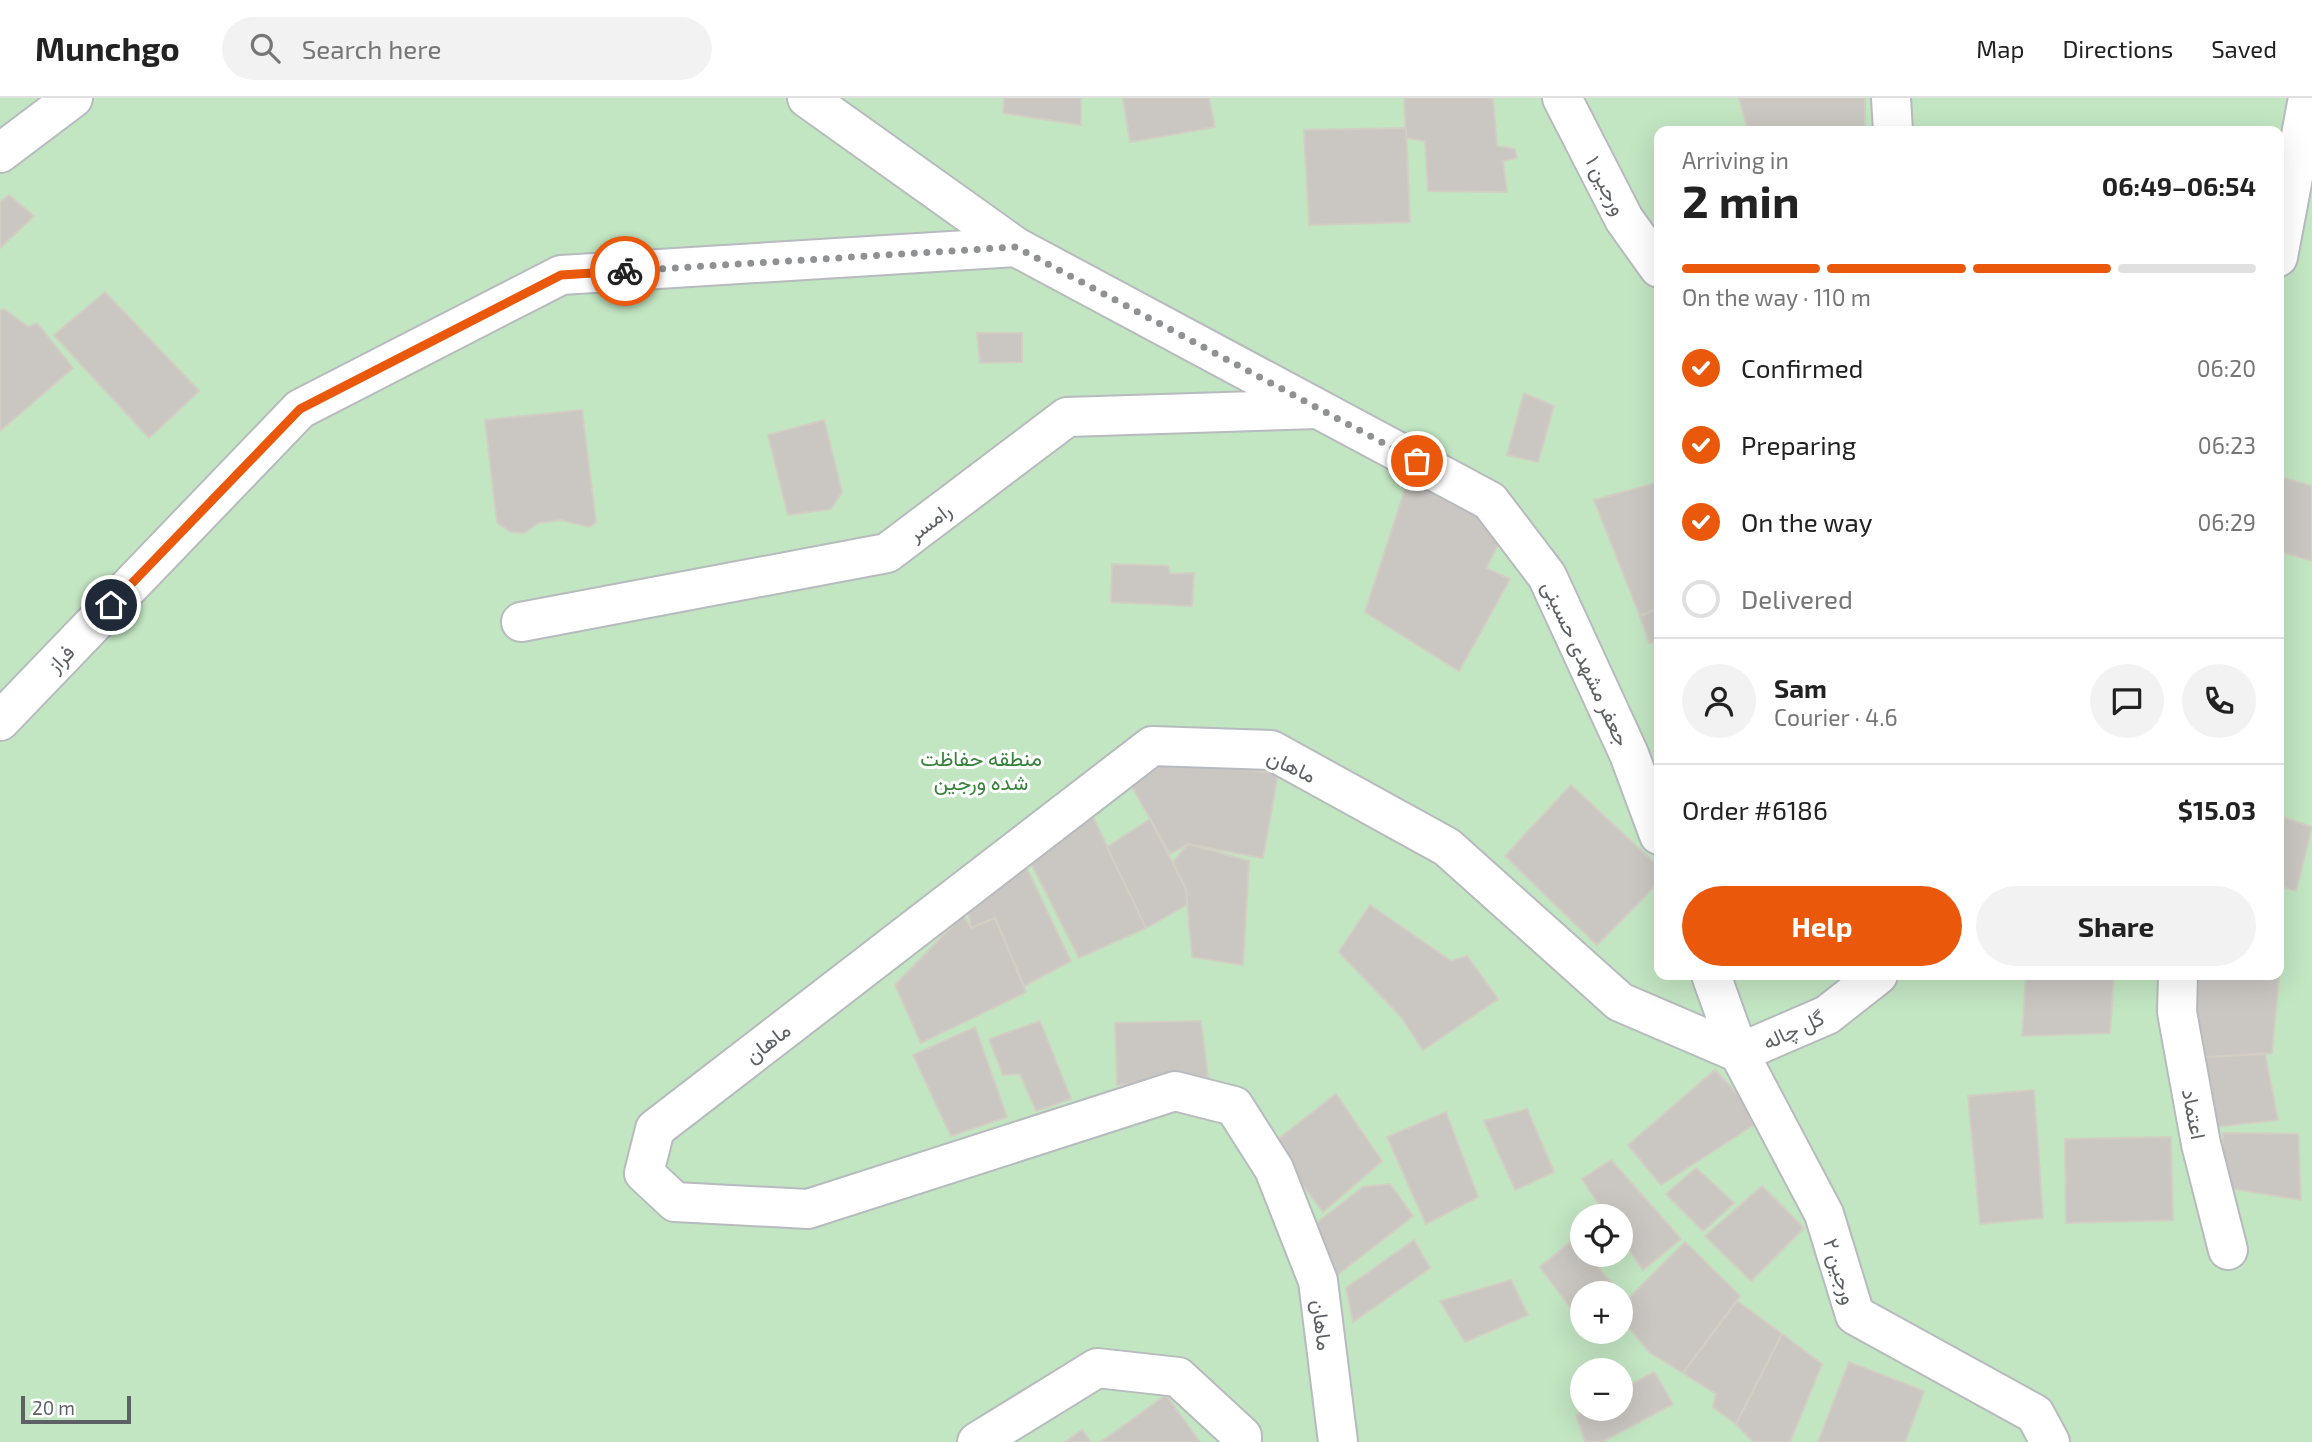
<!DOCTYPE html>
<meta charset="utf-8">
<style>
body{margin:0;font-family:"Exo 2",Vazirmatn,sans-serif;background:#f2f2f2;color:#222;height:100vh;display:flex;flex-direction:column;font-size:26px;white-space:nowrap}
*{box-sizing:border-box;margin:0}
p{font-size:23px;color:#767676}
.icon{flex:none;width:38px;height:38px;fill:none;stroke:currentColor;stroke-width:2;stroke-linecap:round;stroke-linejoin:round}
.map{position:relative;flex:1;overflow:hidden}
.sheet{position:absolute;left:1654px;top:28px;width:630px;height:854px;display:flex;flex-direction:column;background:#fff;border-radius:14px;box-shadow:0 7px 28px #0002}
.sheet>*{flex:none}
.buttons{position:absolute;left:1570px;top:1106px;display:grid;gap:14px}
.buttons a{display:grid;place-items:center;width:63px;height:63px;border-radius:50%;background:#fff;box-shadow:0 7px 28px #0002;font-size:35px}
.scale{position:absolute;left:21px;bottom:18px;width:110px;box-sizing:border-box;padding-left:7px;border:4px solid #5d6065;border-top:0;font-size:19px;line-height:24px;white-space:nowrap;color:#5d6065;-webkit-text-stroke:5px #fff;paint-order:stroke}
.pin{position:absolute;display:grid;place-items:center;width:60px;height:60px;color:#fff;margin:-30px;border:4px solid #fff;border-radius:50%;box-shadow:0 2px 7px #0007}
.courier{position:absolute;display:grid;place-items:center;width:70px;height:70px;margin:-35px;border:5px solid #ea580c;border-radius:50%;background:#fff;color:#222;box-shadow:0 2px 9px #0007}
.head em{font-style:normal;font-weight:700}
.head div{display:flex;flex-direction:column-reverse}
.head{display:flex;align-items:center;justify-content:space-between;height:119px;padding:0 28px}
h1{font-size:46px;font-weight:700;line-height:52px}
.bar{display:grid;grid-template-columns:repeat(4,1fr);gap:10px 7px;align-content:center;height:84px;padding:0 28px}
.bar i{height:9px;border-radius:5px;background:#e0e0e0}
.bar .on{background:#ea580c}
.bar p{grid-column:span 4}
.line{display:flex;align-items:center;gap:18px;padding:0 28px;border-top:2px solid #e0e0e0}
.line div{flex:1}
.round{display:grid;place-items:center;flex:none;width:74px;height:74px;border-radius:37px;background:#f2f2f2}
ol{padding:0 28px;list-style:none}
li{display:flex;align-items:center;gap:21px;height:77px}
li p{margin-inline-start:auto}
li .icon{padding:7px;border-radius:50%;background:#ea580c;color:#fff;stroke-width:4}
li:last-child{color:#767676}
li i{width:38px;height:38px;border:4px solid #e0e0e0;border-radius:50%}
.button{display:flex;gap:14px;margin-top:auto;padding:14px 28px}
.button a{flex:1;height:80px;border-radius:42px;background:#ea580c;color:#fff;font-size:28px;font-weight:700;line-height:80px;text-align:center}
.button a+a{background:#f2f2f2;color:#222}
header{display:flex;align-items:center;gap:42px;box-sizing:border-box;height:98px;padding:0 35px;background:#fff;border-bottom:2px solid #e0e0e0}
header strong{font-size:33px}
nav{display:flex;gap:38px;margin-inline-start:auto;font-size:24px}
.search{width:490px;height:63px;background:#f2f2f2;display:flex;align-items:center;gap:18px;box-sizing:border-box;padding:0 24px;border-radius:38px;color:#767676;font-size:26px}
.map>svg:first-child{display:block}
.green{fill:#c2e5c2;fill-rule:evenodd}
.building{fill:#cac7c2;stroke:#d3cec3;stroke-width:2}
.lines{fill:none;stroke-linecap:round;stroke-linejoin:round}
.minor-casing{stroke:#b7babe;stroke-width:42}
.minor{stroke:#fff;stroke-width:38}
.done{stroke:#909192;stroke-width:7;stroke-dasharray:0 12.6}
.route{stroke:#ea580c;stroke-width:9}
.labels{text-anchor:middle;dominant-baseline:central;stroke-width:6;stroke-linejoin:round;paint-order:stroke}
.street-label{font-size:21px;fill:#5d6065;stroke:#fff}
.park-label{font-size:21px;fill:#37823b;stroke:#fff}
</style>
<header>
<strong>Munchgo</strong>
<div class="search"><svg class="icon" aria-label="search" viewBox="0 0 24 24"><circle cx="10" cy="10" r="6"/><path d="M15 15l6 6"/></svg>Search here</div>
<nav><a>Map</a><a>Directions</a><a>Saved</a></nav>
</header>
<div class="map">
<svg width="2312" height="1344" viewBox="0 0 2312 1344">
<rect width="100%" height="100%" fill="#efede5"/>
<path class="green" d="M 0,0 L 2312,0 L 2312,1344 L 0,1344 ZM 1659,33 L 2278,33 L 2278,877 L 1659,877 ZM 1582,1118 L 1620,1118 L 1620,1157 L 1582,1157 ZM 1582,1195 L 1620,1195 L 1620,1234 L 1582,1234 ZM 1582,1272 L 1620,1272 L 1620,1311 L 1582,1311 Z"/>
<g class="building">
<polygon points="1004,0 1081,0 1081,27 1003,15"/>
<polygon points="1123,0 1209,0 1215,29 1130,44"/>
<polygon points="1404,0 1493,0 1497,48 1515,51 1517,60 1503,63 1507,94 1428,93 1425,43 1406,40"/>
<polygon points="1739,0 1865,0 1865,33 1748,33"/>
<polygon points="1406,30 1410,124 1309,127 1304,32"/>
<polygon points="9,97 34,118 0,150 0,104"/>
<polygon points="105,194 199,293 149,340 54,237"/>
<polygon points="4,211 28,229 37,225 73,270 0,333 0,213"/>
<polygon points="977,235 1022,235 1022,264 980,265"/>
<polygon points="1524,295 1554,308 1538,364 1507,357"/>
<polygon points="582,312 596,424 589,429 561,422 538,425 524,435 511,434 497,425 485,322"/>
<polygon points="824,322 842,394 831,411 788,417 768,337"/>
<polygon points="2278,378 2312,388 2312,463 2278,453"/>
<polygon points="1408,382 1473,404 1507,430 1486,470 1510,481 1459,573 1365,514"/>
<polygon points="1659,384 1659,510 1640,518 1594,402"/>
<polygon points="1112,466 1168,468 1170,476 1194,475 1192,508 1111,504"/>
<polygon points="1659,510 1659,544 1649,545 1640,518"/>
<polygon points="1172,661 1278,676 1263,760 1188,746 1170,756 1131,687"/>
<polygon points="1571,687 1659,769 1659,784 1597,847 1505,758"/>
<polygon points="1091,715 1146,830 1079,860 1028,759"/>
<polygon points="2278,717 2312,729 2296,793 2278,788"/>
<polygon points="1150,721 1186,791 1188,806 1146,830 1107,749"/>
<polygon points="1188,746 1249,763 1243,867 1192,859 1186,791 1173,764"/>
<polygon points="1022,760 1071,863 1024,888 995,820 971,830 968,811"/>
<polygon points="1370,807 1451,863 1467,858 1498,901 1423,952 1401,919 1339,854"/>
<polygon points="963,817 971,830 995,820 1026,894 921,945 895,887"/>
<polygon points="2278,870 2280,871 2272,955 2193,960 2193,877 2278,877"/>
<polygon points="2026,877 2114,877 2110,935 2022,938"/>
<polygon points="1040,923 1071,1001 1036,1013 1020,976 1003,977 989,941"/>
<polygon points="1201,923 1208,979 1117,987 1115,925"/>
<polygon points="975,929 1007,1019 951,1038 913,957"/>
<polygon points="2265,956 2278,1022 2206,1030 2193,960"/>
<polygon points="1715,972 1761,1022 1661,1087 1628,1047"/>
<polygon points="2034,992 2043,1120 1980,1126 1968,998"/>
<polygon points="1336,996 1382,1063 1323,1114 1272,1046"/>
<polygon points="1527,1011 1554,1074 1515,1092 1484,1023"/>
<polygon points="1446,1014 1478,1099 1426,1126 1387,1039"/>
<polygon points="2223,1035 2298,1036 2301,1102 2221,1089"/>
<polygon points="2171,1039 2173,1122 2066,1125 2065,1041"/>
<polygon points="1611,1062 1681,1141 1643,1172 1620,1139 1620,1118 1607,1118 1582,1081"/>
<polygon points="1696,1070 1734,1105 1703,1133 1666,1096"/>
<polygon points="1390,1086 1413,1118 1327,1185 1310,1130 1363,1089"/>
<polygon points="1762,1088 1804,1130 1751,1183 1705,1138"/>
<polygon points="1574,1141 1582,1150 1582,1157 1588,1157 1620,1195 1582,1195 1582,1225 1540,1169"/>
<polygon points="1414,1142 1430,1170 1353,1224 1346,1190"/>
<polygon points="1685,1144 1740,1198 1683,1275 1649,1254 1620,1219 1620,1209"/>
<polygon points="1511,1182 1528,1217 1465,1244 1440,1203"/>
<polygon points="1737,1203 1782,1236 1736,1326 1713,1309 1716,1296 1683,1275"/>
<polygon points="1782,1236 1822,1266 1790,1344 1753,1344 1736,1326"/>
<polygon points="1849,1264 1924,1293 1905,1344 1818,1344"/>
<polygon points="1654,1274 1673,1306 1602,1344 1585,1344 1576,1317 1587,1311 1620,1311 1620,1292"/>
<polygon points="1166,1297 1200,1344 1101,1344"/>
<polygon points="1082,1332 1091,1344 1065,1344"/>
</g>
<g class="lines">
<g class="minor-casing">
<g id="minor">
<polyline points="807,0 1016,149 1490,403 1547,478 1629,656 1659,737"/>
<polyline points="1562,0 1624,121 1659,170"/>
<polyline points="1891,0 1893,33"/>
<polyline points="0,55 73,0"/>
<polyline points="2278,159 2308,0"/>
<polyline points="521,524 887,455 1067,319 1317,311"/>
<polyline points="0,623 300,311 561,177 1016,149"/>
<polyline points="1711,877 1739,955 1824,1116 1855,1217 2035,1316 2050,1344"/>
<polyline points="2178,877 2177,914 2201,1046 2228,1152"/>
<polyline points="1739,955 1827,917 1878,877"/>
<polyline points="977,1344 1097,1270 1178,1279 1242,1338 1242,1344"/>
<polyline points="1338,1344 1318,1183 1274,1071 1234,1008 1175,993 808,1111 675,1104 644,1075 655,1031 1152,648 1271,652 1447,749 1620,904 1739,955"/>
</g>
</g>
<use href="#minor" class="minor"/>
</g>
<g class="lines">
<polyline class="done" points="625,173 1016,149 1417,363"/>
<polyline class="route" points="111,507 300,311 561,177 625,173"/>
</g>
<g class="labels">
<g class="street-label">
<text transform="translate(1607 87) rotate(63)">ورجین ۱</text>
<text transform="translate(929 423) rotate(-37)">رامسر</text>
<text transform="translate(60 560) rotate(-46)">فراز</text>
<text transform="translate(1587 565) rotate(65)">جعفر مشهدی حسینی</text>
<text transform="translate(1292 667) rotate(25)">ماهان</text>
<text transform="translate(1793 931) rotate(-25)">گل چاله</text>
<text transform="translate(767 944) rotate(-38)">ماهان</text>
<text transform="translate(2195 1016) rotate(79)">اعتماد</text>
<text transform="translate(1841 1173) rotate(73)">ورجین ۲</text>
<text transform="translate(1323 1227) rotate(83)">ماهان</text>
</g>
<g class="park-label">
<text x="981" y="659">منطقه حفاظت<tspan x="981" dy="24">شده ورجین</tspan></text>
</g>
</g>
</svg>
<div class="buttons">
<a><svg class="icon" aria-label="locate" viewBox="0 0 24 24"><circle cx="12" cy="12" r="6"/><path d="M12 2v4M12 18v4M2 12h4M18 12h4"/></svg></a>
<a>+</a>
<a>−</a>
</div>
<div class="scale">20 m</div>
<div class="pin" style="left:1417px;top:363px;background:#ea580c"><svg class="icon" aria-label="bag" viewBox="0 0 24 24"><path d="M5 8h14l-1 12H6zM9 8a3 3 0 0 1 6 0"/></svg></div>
<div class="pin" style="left:111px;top:507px;background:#1f2937"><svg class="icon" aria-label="home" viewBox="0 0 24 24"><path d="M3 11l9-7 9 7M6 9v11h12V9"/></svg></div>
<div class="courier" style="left:625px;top:173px"><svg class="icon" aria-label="bike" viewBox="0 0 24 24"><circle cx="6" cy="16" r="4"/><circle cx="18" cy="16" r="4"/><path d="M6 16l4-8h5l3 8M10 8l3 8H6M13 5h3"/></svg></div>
<section class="sheet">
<div class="head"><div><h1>2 min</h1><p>Arriving in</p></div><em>06:49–06:54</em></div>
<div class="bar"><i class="on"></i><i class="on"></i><i class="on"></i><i></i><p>On the way · 110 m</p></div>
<ol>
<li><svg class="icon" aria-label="check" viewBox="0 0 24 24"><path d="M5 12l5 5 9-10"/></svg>Confirmed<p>06:20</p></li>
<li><svg class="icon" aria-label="check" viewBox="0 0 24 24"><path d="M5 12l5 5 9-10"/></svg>Preparing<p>06:23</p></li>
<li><svg class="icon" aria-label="check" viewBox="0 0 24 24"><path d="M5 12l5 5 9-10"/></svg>On the way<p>06:29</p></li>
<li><i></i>Delivered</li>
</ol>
<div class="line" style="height:126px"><a class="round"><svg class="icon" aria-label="person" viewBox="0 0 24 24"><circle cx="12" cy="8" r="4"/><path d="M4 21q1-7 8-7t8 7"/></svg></a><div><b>Sam</b><p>Courier · 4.6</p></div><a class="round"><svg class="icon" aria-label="chat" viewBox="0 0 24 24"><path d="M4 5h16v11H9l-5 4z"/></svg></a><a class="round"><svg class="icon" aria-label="phone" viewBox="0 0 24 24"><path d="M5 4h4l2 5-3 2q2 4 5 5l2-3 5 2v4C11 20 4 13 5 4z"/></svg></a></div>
<div class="line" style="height:91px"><div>Order #6186</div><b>$15.03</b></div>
<div class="button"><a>Help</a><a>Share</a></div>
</section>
</div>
